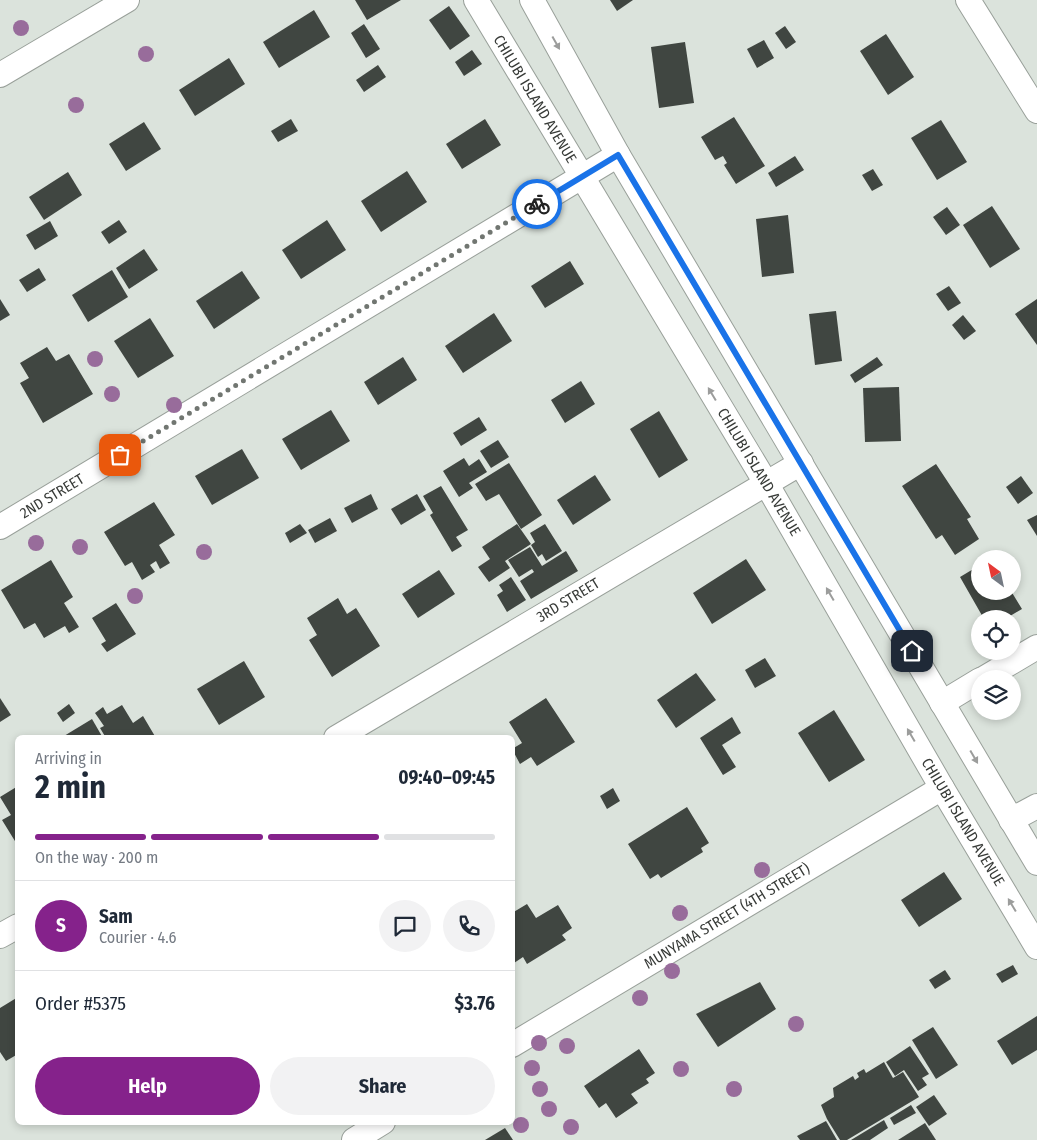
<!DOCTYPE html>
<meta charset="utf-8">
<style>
body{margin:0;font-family:"Fira Sans Condensed",sans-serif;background:#f2f2f3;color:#1f2937;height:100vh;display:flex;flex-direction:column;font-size:19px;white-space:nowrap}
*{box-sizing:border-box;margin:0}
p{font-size:16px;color:#747a83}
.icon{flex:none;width:28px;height:28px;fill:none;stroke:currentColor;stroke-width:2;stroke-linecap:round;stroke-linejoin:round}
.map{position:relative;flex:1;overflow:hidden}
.panel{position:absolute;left:15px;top:735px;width:500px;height:390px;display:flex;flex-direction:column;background:#fff;border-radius:8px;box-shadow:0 2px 8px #0003}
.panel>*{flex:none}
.needle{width:32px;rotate:327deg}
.tools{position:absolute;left:971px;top:550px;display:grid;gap:10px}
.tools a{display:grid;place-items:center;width:50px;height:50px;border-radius:50%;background:#fff;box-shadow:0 2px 8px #0003;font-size:25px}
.pin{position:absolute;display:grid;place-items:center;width:42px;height:42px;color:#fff;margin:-21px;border-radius:10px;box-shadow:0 2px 8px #0006}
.courier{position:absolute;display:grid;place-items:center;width:50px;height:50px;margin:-25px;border:4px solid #1a73e8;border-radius:50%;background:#fff;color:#222;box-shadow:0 1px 6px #0007}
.head em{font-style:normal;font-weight:700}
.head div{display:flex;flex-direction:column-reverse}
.head{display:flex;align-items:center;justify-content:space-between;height:85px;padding:0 20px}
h1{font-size:32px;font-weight:700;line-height:38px}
.bar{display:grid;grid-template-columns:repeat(4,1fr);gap:8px 5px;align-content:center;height:60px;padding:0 20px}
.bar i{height:6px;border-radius:4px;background:#e0e1e3}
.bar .active{background:#85228b}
.bar p{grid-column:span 4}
.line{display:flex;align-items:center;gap:12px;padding:0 20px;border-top:1px solid #e0e1e3}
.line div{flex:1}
.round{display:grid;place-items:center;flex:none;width:52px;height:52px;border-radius:26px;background:#f2f2f3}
.primary-button{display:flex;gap:10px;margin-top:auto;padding:10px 20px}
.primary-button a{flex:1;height:58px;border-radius:30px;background:#85228b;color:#fff;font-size:20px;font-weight:700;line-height:58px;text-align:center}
.primary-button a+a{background:#f2f2f3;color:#1f2937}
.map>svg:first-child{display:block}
.building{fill:#404641}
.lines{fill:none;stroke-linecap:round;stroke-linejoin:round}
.minor-casing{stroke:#99a09a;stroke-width:26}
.minor{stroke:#fff;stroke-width:24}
.tree{fill:#986c9b}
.oneway{fill:#9c9d9c}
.done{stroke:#717671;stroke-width:5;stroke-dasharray:0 9}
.route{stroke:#1a73e8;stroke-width:6}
.labels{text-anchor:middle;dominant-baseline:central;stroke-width:5;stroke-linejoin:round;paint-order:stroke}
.street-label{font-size:15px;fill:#383b38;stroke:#fff}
</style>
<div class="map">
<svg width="1037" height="1140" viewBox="0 0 1037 1140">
<rect width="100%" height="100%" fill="#dbe3dc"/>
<g class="building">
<polygon points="355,0 401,0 367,20"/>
<polygon points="610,0 633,0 617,11"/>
<polygon points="449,6 470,36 450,50 429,20"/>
<polygon points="314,10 330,37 279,68 263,42"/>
<polygon points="364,24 380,49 366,58 351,33"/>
<polygon points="785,26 796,42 786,49 775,33"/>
<polygon points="886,34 914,77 888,95 860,51"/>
<polygon points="764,40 774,58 757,68 747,49"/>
<polygon points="685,42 694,103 659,108 651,47"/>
<polygon points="472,50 482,64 464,76 455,62"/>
<polygon points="229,58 245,84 195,116 179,90"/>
<polygon points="378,65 386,77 364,92 356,80"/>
<polygon points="734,117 765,166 736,184 724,165 727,163 723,156 715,160 701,137"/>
<polygon points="291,119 298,131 278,142 271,131"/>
<polygon points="485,119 501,145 462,169 446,144"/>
<polygon points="941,120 967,162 937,180 911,138"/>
<polygon points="144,122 161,149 126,171 109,144"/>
<polygon points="795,156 804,170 776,187 768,173"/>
<polygon points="873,169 883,185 872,191 862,175"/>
<polygon points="407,171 427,202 381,232 361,201"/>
<polygon points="68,172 82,195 44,220 29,197"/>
<polygon points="992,206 1020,249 990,268 963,225"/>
<polygon points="947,207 960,225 946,235 933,217"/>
<polygon points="788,215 794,273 762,277 756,219"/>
<polygon points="119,220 127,232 109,244 101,232"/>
<polygon points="327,220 346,250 301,279 282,250"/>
<polygon points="50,221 58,236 35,250 26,235"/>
<polygon points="144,249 158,270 129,289 116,268"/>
<polygon points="570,261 584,284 545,308 531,286"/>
<polygon points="39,268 46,280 27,292 19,280"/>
<polygon points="112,270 128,297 88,322 72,295"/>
<polygon points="242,271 260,298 214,329 196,301"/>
<polygon points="949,286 961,303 948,311 936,294"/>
<polygon points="0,299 10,315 0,321"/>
<polygon points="1037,299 1037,345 1015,314"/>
<polygon points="836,311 842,361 815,365 809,314"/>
<polygon points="494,313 512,341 463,373 445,346"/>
<polygon points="963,315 976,331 964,340 952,325"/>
<polygon points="150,318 174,356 138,378 114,341"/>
<polygon points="47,347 56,361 69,354 93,394 43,423 20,383 29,378 20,363"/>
<polygon points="403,357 417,380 378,405 364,382"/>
<polygon points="877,357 883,365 855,383 850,375"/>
<polygon points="581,381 595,404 565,423 551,400"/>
<polygon points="899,387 901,441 865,442 863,388"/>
<polygon points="331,410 350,441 301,470 282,439"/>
<polygon points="659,411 688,460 659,478 630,429"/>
<polygon points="479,417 487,430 461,446 453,433"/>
<polygon points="498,440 509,457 491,468 480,451"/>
<polygon points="242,449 259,478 212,505 195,476"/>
<polygon points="464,458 469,466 479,459 487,472 469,483 473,488 459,497 443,471"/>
<polygon points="509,463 542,515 521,529 499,494 486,501 475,484"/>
<polygon points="936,464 971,517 967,519 979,539 955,555 942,535 936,539 902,486"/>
<polygon points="595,475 611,500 573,525 557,500"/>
<polygon points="1021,476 1033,493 1018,504 1006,487"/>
<polygon points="441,486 468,530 456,537 462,546 452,552 430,515 433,513 423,496"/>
<polygon points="371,494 378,509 352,523 344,508"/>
<polygon points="417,494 426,510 401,525 391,509"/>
<polygon points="154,502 175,535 159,545 170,563 160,569 156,561 150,565 155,572 142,580 132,562 125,566 104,532"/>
<polygon points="1037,515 1037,536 1027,520"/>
<polygon points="330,518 337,531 315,543 308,530"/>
<polygon points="300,524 307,533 290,543 285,533"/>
<polygon points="517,524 531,544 505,561 510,568 489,582 478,567 490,559 482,547"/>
<polygon points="545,524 562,551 546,561 542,554 538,557 531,545 535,542 530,533"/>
<polygon points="530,547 542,566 566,551 578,571 531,599 520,581 534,572 532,569 519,577 508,560"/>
<polygon points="746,559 766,590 712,624 693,593"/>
<polygon points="51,560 73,597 64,603 79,627 69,633 65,626 44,638 35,623 24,629 1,590"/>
<polygon points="980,565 980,591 1011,591 1022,609 1005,619 984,619 960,577"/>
<polygon points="439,570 455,594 418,618 402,594"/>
<polygon points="511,577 526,600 507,612 497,595 503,591 499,585"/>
<polygon points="338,598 347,614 356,608 380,646 332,677 309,640 317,635 307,618"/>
<polygon points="116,603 136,634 107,652 101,644 106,641 92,618"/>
<polygon points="765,658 776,676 755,688 745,670"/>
<polygon points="244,661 265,697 219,725 197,689"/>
<polygon points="696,673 716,700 676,728 657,700"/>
<polygon points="0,698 11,715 0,722"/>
<polygon points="546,698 575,742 537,766 531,757 520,764 512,749 522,743 509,722"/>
<polygon points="69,704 75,713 63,722 57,713"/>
<polygon points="122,705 133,723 143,716 156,738 106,738 100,728 104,726 95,713 103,707 107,714"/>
<polygon points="834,710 865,760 829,782 798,733"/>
<polygon points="732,717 741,733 722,745 736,767 723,775 700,738"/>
<polygon points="92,719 103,738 65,738 64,736"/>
<polygon points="18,786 18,846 2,820 11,815 0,797"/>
<polygon points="613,788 620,801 607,809 600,796"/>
<polygon points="687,807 709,843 701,848 703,852 661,878 658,874 650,879 628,844"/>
<polygon points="944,872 962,899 919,927 901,900"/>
<polygon points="527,904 536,918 558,905 572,928 562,935 566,940 527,964 523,957 514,963 512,960 512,913"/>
<polygon points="1013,965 1018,974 1002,983 996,974"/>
<polygon points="945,970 951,979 935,989 929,980"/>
<polygon points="760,982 776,1009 718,1047 696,1014"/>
<polygon points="18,997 18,1054 6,1061 0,1052 0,1008"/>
<polygon points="1037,1016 1037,1050 1012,1065 997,1041"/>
<polygon points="933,1027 958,1065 936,1079 912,1040"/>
<polygon points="910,1046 929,1074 922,1078 927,1085 918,1091 904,1070 895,1076 886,1062"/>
<polygon points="639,1049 655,1073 646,1079 649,1083 631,1094 638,1103 616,1118 606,1103 599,1108 584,1086"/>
<polygon points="884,1062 893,1078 903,1072 919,1097 847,1140 840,1140 827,1119 821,1105 834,1097 833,1088 853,1076 855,1080 859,1077 857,1073 864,1069 866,1073"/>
<polygon points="934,1095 947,1114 929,1126 916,1107"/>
<polygon points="911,1105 916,1113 894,1125 890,1118"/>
<polygon points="884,1120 888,1128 870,1140 851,1140"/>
<polygon points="826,1121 837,1140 800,1140 797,1136"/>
<polygon points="925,1123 936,1140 898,1140"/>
<polygon points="505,1128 513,1140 485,1140"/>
</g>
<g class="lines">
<g class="minor-casing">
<g id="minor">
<polyline points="476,0 766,483 942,788 1037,947"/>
<polyline points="532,0 618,155 1037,863"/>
<polyline points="968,0 1037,111"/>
<polyline points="0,75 127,0"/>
<polyline points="0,527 618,155"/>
<polyline points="983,679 1037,647"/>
<polyline points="942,703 980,680"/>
<polyline points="336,738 801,463"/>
<polyline points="1011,820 1037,806"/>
<polyline points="0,936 18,926"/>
<polyline points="512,1045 942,788"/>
<polyline points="354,1140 383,1122"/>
</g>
</g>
<use href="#minor" class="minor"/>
</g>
<g class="tree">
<circle cx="21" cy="28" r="8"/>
<circle cx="146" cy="54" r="8"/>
<circle cx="76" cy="105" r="8"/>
<circle cx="95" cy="359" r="8"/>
<circle cx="112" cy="394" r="8"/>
<circle cx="174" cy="405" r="8"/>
<circle cx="36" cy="543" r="8"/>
<circle cx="80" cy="547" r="8"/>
<circle cx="204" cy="552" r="8"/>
<circle cx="135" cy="596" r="8"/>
<circle cx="762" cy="870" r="8"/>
<circle cx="680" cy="913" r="8"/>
<circle cx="672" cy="971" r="8"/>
<circle cx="640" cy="998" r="8"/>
<circle cx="796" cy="1024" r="8"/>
<circle cx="539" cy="1043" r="8"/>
<circle cx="567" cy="1046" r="8"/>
<circle cx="532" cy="1068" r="8"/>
<circle cx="681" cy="1069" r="8"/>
<circle cx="540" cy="1089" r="8"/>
<circle cx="734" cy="1089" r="8"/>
<circle cx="549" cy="1109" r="8"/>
<circle cx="521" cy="1125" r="8"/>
<circle cx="571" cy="1127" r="8"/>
</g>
<defs><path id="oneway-solid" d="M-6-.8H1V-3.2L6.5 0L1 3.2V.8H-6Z" transform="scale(1.25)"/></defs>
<g class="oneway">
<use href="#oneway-solid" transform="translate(556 43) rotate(61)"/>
<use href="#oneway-solid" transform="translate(712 394) rotate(-121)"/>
<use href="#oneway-solid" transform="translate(830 594) rotate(-120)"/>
<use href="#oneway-solid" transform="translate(911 735) rotate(-120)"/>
<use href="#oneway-solid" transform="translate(974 757) rotate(60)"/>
<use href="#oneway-solid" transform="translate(1012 905) rotate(-121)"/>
</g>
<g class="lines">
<polyline class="done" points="120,455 537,204"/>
<polyline class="route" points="537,204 618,155 912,651"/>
</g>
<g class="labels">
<g class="street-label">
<text transform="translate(535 99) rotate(59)">CHILUBI ISLAND AVENUE</text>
<text transform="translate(759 472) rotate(59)">CHILUBI ISLAND AVENUE</text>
<text transform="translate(52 496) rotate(-31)">2ND STREET</text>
<text transform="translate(568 600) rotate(-31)">3RD STREET</text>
<text transform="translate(963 822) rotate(59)">CHILUBI ISLAND AVENUE</text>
<text transform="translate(727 916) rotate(-31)">MUNYAMA STREET (4TH STREET)</text>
</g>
</g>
</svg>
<div class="tools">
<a><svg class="needle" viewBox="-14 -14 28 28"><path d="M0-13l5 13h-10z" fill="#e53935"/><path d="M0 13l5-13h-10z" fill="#747a83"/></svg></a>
<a><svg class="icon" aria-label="locate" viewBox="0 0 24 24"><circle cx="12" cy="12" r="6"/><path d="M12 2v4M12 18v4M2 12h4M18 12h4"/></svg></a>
<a><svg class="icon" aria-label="layers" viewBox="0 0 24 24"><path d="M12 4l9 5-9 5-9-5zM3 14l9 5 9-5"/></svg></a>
</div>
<div class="pin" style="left:120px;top:455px;background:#ea580c"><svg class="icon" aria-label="bag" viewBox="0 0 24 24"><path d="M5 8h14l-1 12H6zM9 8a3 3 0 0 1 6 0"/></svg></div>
<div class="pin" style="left:912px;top:651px;background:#1f2937"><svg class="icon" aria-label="home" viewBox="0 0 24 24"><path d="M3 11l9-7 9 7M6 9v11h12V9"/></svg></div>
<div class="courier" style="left:537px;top:204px"><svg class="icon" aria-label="bike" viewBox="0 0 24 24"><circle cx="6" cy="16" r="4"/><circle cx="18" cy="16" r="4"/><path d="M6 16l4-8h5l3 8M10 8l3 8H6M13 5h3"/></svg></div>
<section class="panel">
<div class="head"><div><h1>2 min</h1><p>Arriving in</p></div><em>09:40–09:45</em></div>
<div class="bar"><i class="active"></i><i class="active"></i><i class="active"></i><i></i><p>On the way · 200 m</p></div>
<div class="line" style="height:90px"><b class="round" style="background:#85228b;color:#fff">S</b><div><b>Sam</b><p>Courier · 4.6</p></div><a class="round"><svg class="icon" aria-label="chat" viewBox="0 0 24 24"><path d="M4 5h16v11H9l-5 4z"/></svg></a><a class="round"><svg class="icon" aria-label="phone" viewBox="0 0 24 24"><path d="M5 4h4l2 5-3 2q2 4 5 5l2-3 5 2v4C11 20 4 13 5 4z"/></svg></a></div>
<div class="line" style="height:65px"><div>Order #5375</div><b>$3.76</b></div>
<div class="primary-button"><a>Help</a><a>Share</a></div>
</section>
</div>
